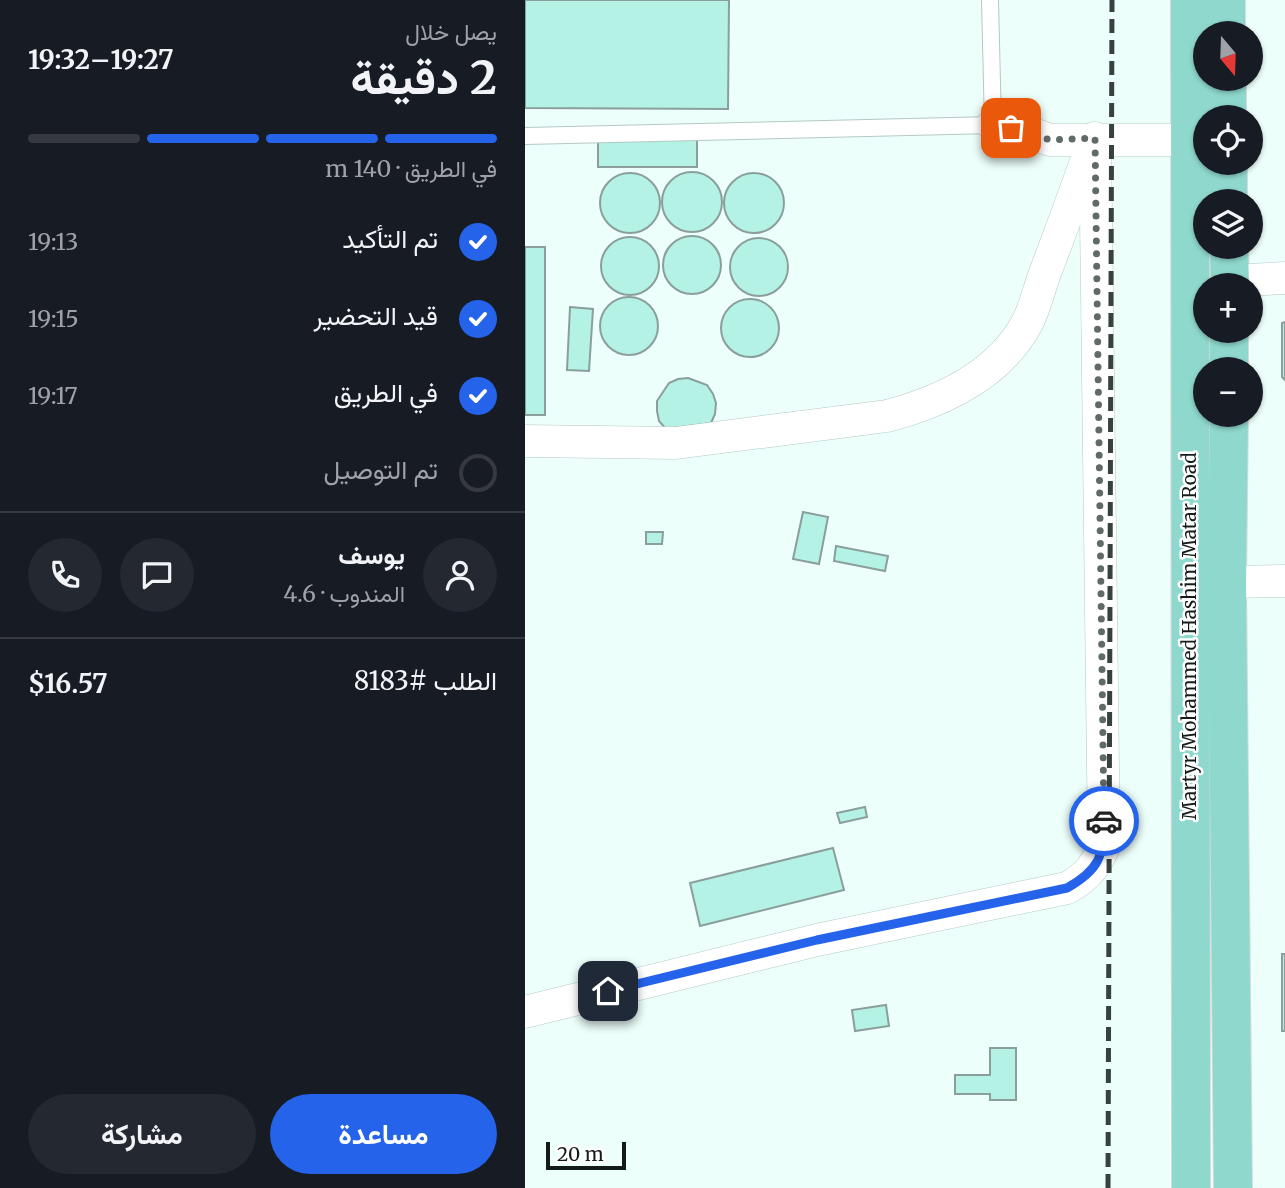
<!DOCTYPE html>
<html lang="ar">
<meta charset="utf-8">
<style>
body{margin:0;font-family:Merriweather,Vazirmatn,serif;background:#242831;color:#f1f3f6;direction:rtl;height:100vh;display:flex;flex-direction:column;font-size:26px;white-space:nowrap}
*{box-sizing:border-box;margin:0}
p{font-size:23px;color:#9ea1a6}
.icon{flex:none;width:38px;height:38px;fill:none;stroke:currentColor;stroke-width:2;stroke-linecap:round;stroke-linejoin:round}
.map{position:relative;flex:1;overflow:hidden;direction:ltr}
.drawer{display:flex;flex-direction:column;background:#171b24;width:525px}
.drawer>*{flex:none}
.needle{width:46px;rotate:161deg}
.tools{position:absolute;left:668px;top:21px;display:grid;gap:14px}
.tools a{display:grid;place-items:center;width:70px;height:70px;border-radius:50%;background:#171b24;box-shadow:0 2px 5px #0004;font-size:35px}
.scale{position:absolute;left:21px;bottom:18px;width:80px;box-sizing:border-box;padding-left:7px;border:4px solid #141c1a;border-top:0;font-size:19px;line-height:24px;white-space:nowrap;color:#141c1a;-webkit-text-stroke:5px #fff;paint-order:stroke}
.pin{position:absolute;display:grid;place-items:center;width:60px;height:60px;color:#fff;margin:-30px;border-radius:14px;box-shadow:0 4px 10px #0006}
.courier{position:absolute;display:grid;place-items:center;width:70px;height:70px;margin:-35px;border:5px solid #2563eb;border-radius:50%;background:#fff;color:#222;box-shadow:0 2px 9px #0007}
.overview em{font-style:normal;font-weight:700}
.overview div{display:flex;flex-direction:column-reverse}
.overview{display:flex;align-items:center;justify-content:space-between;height:119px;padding:0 28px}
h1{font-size:46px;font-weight:700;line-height:52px}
.bar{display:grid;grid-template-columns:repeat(4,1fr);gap:10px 7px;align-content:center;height:84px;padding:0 28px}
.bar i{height:9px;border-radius:5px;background:#363941}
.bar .current{background:#2563eb}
.bar p{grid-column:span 4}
.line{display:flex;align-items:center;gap:18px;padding:0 28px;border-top:2px solid #363941}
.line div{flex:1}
.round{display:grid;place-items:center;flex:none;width:74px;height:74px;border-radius:37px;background:#242831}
ol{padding:0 28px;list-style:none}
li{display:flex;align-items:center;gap:21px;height:77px}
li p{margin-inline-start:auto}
li .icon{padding:7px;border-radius:50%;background:#2563eb;color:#fff;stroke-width:4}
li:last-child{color:#9ea1a6}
li i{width:38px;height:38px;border:4px solid #363941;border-radius:50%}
.cta{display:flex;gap:14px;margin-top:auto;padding:14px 28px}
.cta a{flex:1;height:80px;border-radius:42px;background:#2563eb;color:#fff;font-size:28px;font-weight:700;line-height:80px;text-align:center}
.cta a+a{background:#242831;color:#f1f3f6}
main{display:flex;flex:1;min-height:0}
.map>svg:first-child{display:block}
.building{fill:#b5f2e6;stroke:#8a9f9b;stroke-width:2}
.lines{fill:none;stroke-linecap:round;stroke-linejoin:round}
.service-casing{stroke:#b3c9c5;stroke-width:18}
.minor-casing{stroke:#b3c9c5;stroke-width:33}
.primary-casing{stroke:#d9dbda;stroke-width:40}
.service{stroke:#fff;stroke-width:16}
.minor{stroke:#fff;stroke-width:32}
.primary{stroke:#8fd8cd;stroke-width:38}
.rail{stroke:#37413e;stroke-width:5;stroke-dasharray:14 7;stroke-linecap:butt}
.done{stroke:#606b69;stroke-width:7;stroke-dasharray:0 12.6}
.route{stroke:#2563eb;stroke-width:9}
.labels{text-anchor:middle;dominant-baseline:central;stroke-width:5;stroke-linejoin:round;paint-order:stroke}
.street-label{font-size:19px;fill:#141c1a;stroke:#fff}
</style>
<main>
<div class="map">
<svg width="760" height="1188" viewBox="0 0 760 1188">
<rect width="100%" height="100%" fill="#edfffb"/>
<g class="building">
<polygon points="0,0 204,0 203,109 0,108"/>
<rect x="73" y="138" width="99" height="29"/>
<circle cx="167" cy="202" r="30"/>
<circle cx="105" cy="203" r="30"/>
<circle cx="229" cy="203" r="30"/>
<circle cx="167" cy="265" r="29"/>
<circle cx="105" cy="266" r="29"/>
<circle cx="234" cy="267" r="29"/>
<rect x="0" y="247" width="20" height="168"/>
<circle cx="104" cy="326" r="29"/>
<circle cx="225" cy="328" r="29"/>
<polygon points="45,307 68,309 64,371 42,370"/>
<polygon points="760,322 760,380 757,377 757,323"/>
<polygon points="163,378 182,385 188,394 191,403 190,414 186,423 141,429 134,421 132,411 132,401 144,383 153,379"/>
<polygon points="278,512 303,517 294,564 268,559"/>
<polygon points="121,532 138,532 137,544 121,544"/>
<polygon points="311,546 363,556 360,571 309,561"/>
<polygon points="340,807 342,817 315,823 312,813"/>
<polygon points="308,848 319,890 175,926 165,883"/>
<rect x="757" y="954" width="3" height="77"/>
<polygon points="361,1005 364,1026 330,1031 327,1010"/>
<polygon points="465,1048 491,1048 491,1100 465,1100 465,1094 430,1094 430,1075 465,1075"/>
</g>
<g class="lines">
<g class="service-casing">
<polyline id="service" points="0,136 468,125 465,0"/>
</g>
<g class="minor-casing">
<g id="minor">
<polyline points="468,125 503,132 525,140 681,140"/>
<polyline points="705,281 760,278"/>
<path d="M 0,441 L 151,443 L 362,416 C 415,402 474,375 502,323 C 510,308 514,289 520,273 C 535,234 549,195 563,156"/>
<polyline points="702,582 760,581"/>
<path d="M 0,1012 L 292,940 L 542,888 C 561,878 571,866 579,846 L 570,138"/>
</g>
</g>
<g class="primary-casing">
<g id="primary">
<polyline points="665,0 666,1188"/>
<polyline points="701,0 701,33"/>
<polyline points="702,79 702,117"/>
<polyline points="703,163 703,201"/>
<polyline points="704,247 705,285"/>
<polyline points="704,369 704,331"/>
<polyline points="704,415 702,582 708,1188"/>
</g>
</g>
<use href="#service" class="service"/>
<use href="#minor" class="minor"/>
<use href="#primary" class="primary"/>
<polyline class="rail" points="583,1188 587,0"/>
</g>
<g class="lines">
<polyline class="done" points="486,128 503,132 525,140 570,138 579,821"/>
<path class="route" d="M 83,991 L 292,940 L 542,888 C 574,870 579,856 579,821"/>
</g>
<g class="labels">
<g class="street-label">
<text transform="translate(664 636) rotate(-90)">Martyr Mohammed Hashim Matar Road</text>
</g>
</g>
</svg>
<div class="tools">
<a><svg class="needle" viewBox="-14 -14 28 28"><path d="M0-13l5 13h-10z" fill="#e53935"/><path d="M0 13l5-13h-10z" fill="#9ea1a6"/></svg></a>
<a><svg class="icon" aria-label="locate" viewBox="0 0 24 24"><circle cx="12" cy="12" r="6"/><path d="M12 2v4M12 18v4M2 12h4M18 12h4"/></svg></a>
<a><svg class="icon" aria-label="layers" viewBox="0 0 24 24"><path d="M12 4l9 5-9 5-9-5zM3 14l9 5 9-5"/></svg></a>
<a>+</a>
<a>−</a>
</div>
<div class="scale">20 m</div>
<div class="pin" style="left:486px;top:128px;background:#ea580c"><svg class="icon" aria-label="bag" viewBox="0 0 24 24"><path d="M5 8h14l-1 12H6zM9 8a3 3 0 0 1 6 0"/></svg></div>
<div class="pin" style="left:83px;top:991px;background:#1f2937"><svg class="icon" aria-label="home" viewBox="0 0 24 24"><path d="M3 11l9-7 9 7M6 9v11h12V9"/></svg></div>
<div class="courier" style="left:579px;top:821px"><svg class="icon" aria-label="car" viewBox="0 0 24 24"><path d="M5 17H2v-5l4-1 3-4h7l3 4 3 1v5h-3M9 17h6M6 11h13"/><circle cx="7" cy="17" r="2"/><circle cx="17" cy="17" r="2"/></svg></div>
</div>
<section class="drawer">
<div class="overview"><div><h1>2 دقيقة</h1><p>يصل خلال</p></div><em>19:27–19:32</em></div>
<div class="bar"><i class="current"></i><i class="current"></i><i class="current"></i><i></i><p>في الطريق · 140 m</p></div>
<ol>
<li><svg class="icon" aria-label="check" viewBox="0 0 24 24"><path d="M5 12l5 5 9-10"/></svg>تم التأكيد<p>19:13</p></li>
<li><svg class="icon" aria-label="check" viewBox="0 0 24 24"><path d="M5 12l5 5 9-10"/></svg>قيد التحضير<p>19:15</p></li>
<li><svg class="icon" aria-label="check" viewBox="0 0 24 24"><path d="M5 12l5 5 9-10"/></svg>في الطريق<p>19:17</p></li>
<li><i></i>تم التوصيل</li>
</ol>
<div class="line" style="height:126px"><a class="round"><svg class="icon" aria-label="person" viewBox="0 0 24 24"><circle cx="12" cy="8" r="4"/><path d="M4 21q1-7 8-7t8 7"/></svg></a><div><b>يوسف</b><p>المندوب · 4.6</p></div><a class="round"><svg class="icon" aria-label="chat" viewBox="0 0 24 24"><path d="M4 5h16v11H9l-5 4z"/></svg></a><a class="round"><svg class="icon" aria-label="phone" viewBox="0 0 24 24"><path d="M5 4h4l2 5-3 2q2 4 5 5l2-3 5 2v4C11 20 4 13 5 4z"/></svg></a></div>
<div class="line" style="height:91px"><div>الطلب #8183</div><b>$16.57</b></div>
<div class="cta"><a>مساعدة</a><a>مشاركة</a></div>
</section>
</main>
